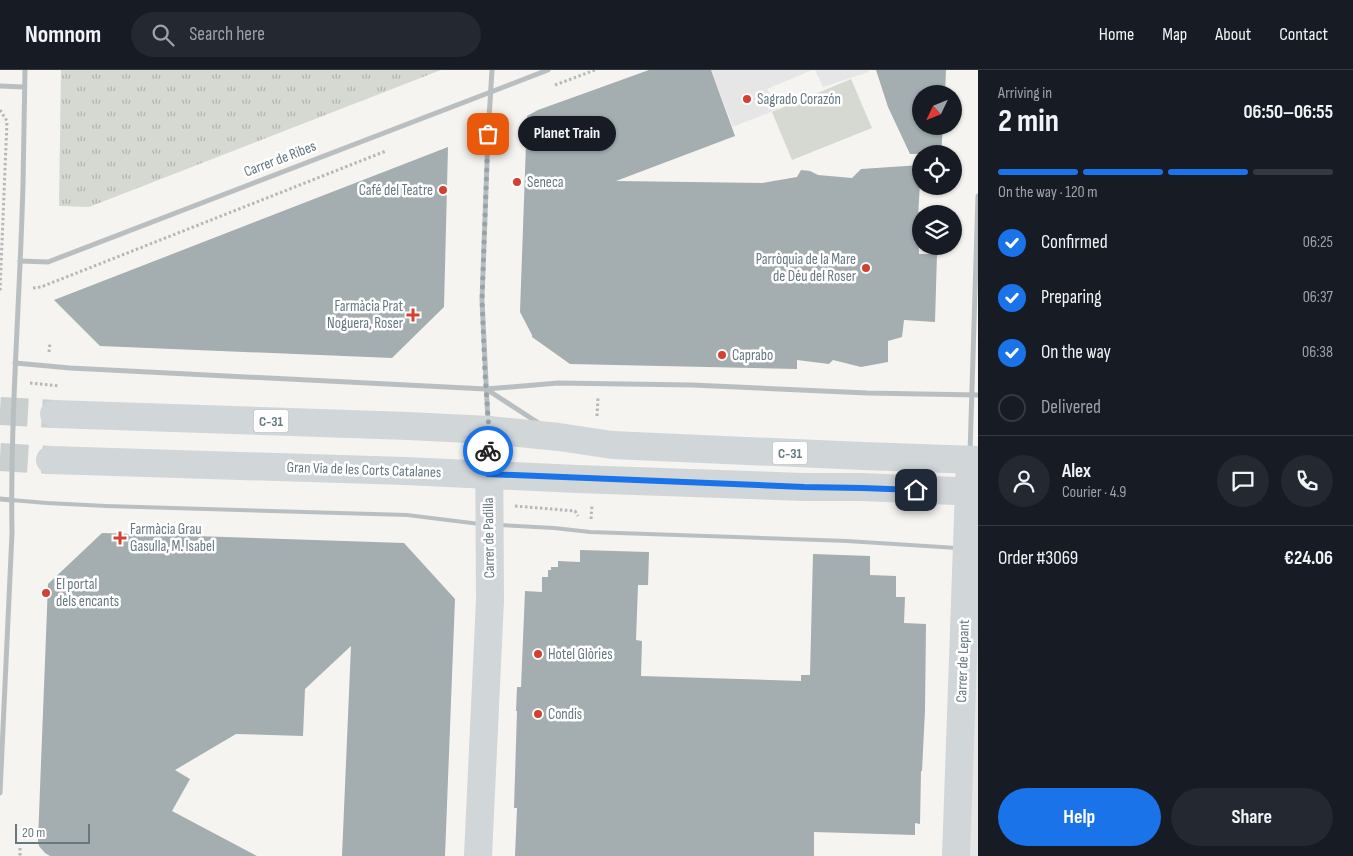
<!DOCTYPE html>
<meta charset="utf-8">
<style>
body{margin:0;font-family:"Sofia Sans Condensed",sans-serif;background:#242831;color:#f1f3f6;height:100vh;display:flex;flex-direction:column;font-size:19px;white-space:nowrap}
*{box-sizing:border-box;margin:0}
p{font-size:16px;color:#9ea1a6}
.icon{flex:none;width:28px;height:28px;fill:none;stroke:currentColor;stroke-width:2;stroke-linecap:round;stroke-linejoin:round}
.map{position:relative;flex:1;overflow:hidden}
.panel{display:flex;flex-direction:column;background:#171b24;width:375px}
.panel>*{flex:none}
.needle{width:32px;rotate:227deg}
.fabs{position:absolute;left:912px;top:15px;display:grid;gap:10px}
.fabs a{display:grid;place-items:center;width:50px;height:50px;border-radius:50%;background:#171b24;box-shadow:0 1px 4px #0004;font-size:25px}
.scale{position:absolute;left:15px;bottom:12px;width:75px;box-sizing:border-box;padding-left:5px;border:2px solid #667880;border-top:0;font-size:14px;line-height:18px;white-space:nowrap;color:#667880;-webkit-text-stroke:4px #fff;paint-order:stroke}
.pin{position:absolute;display:grid;place-items:center;width:42px;height:42px;color:#fff;margin:-21px;border-radius:10px;box-shadow:0 2px 8px #0006}
.courier{position:absolute;display:grid;place-items:center;width:50px;height:50px;margin:-25px;border:4px solid #1a73e8;border-radius:50%;background:#fff;color:#222;box-shadow:0 1px 6px #0007}
.bubble{position:absolute;height:35px;border-radius:18px;background:#171b24;box-shadow:0 1px 4px #0004;font-size:16px;font-weight:700;line-height:35px;text-align:center}
.summary em{font-style:normal;font-weight:700}
.summary div{display:flex;flex-direction:column-reverse}
.summary{display:flex;align-items:center;justify-content:space-between;height:85px;padding:0 20px}
h1{font-size:32px;font-weight:700;line-height:38px}
.bar{display:grid;grid-template-columns:repeat(4,1fr);gap:8px 5px;align-content:center;height:60px;padding:0 20px}
.bar i{height:6px;border-radius:4px;background:#363941}
.bar .selected{background:#1a73e8}
.bar p{grid-column:span 4}
.line{display:flex;align-items:center;gap:12px;padding:0 20px;border-top:1px solid #363941}
.line div{flex:1}
.round{display:grid;place-items:center;flex:none;width:52px;height:52px;border-radius:26px;background:#242831}
ol{padding:0 20px;list-style:none}
li{display:flex;align-items:center;gap:15px;height:55px}
li p{margin-inline-start:auto}
li .icon{padding:5px;border-radius:50%;background:#1a73e8;color:#fff;stroke-width:4}
li:last-child{color:#9ea1a6}
li i{width:28px;height:28px;border:2px solid #363941;border-radius:50%}
.action{display:flex;gap:10px;margin-top:auto;padding:10px 20px}
.action a{flex:1;height:58px;border-radius:30px;background:#1a73e8;color:#fff;font-size:20px;font-weight:700;line-height:58px;text-align:center}
.action a+a{background:#242831;color:#f1f3f6}
header{display:flex;align-items:center;gap:30px;box-sizing:border-box;height:70px;padding:0 25px;background:#171b24;border-bottom:1px solid #363941}
header strong{font-size:24px}
nav{display:flex;gap:28px;margin-inline-start:auto;font-size:18px}
.search{width:350px;height:45px;background:#242831;display:flex;align-items:center;gap:12px;box-sizing:border-box;padding:0 18px;border-radius:28px;color:#9ea1a6;font-size:19px}
main{display:flex;flex:1;min-height:0}
.map>svg:first-child{display:block}
.built{fill:#e5e6e5}
.grass{fill:url(#grass-tufts)}
.garden{fill:#d5d9d1}
.building{fill:#a4adb0}
.lines{fill:none;stroke-linecap:round;stroke-linejoin:round}
.primary-tunnel{stroke:#cacfcf;stroke-width:28;stroke-dasharray:28 14;stroke-linecap:butt}
.path{stroke:#b4b8ba;stroke-width:3;stroke-dasharray:2.5 2.5;stroke-linecap:butt}
.lane{stroke:#b9bfc1;stroke-width:4}
.street{stroke:#b9bfc1;stroke-width:5}
.secondary{stroke:#d1d6d9;stroke-width:28}
.primary{stroke:#d1d6d9;stroke-width:28}
.done{stroke:#98a3a8;stroke-width:5;stroke-dasharray:0 9}
.route{stroke:#1a73e8;stroke-width:6}
.poi-dot{fill:#d44132;stroke:#fff;stroke-width:2}
.labels{text-anchor:middle;dominant-baseline:central;stroke-width:5;stroke-linejoin:round;paint-order:stroke}
.shield{fill:#fff;stroke:#94a0a6;stroke-width:1}
.shield-label{font-size:14px;font-weight:bold;fill:#667880}
.poi-label{font-size:15px;fill:#667880;stroke:#fff;text-anchor:start}
.street-label{font-size:15px;fill:#667880;stroke:#fff}
</style>
<header>
<strong>Nomnom</strong>
<div class="search"><svg class="icon" aria-label="search" viewBox="0 0 24 24"><circle cx="10" cy="10" r="6"/><path d="M15 15l6 6"/></svg>Search here</div>
<nav><a>Home</a><a>Map</a><a>About</a><a>Contact</a></nav>
</header>
<main>
<div class="map">
<svg width="978" height="786" viewBox="0 0 978 786">
<defs>
<pattern id="grass-tufts" width="24" height="20" patternUnits="userSpaceOnUse" patternTransform="scale(1.25)"><rect width="24" height="20" fill="#d5d9d1"/><path d="M3 7l-1-3M5 7V3M7 7l1-3M15 17l-1-3M17 17v-4M19 17l1-3" fill="none" stroke="#b1b5af"/></pattern>
</defs>
<rect width="100%" height="100%" fill="#f5f4f1"/>
<g class="built">
<polygon points="711,0 812,0 767,19 778,39 733,57"/>
<polygon points="815,0 868,0 869,2 823,17"/>
<polygon points="978,498 978,786 968,786"/>
</g>
<polygon class="grass" points="61,0 441,0 89,137 59,136"/>
<polygon class="garden" points="851,9 872,58 792,90 772,42"/>
<g class="building">
<polygon points="649,0 711,0 735,66 616,111 762,113 797,107 801,100 810,101 818,105 852,108 861,99 921,95 918,148 919,184 937,184 935,252 904,250 902,267 888,271 888,292 861,297 833,290 829,294 797,290 797,299 570,294 532,267 532,265 520,242 527,46 538,40"/>
<polygon points="876,0 946,0 945,24 921,24 921,56 943,56 941,84 910,84 888,37"/>
<polygon points="448,77 444,237 392,288 100,276 54,230"/>
<polygon points="102,463 404,473 455,529 445,786 342,786 351,576 305,619 303,666 236,664 175,700 190,709 172,741 257,786 50,786 45,783 39,776 38,770 48,514"/>
<polygon points="580,480 649,482 648,515 638,515 636,570 642,571 641,606 801,611 801,605 810,605 813,484 870,486 870,505 896,506 896,527 905,527 904,553 926,554 925,640 922,701 921,701 920,754 915,753 915,765 814,762 814,786 515,786 517,738 514,738 517,641 516,641 517,617 521,617 525,521 542,522 542,507 548,507 548,500 551,500 551,497 558,497 558,491 580,492"/>
</g>
<g class="lines">
<g class="primary-tunnel">
<polyline points="0,341 54,344"/>
<polyline points="0,387 50,390"/>
</g>
<g class="path">
<polyline points="555,15 595,0"/>
<polyline points="0,40 7,51 0,221"/>
<polyline points="33,218 41,217 386,81"/>
<polyline points="49,282 50,273"/>
<polyline points="30,313 59,316"/>
<polyline points="597,346 598,328"/>
<polyline points="515,436 575,441 578,446"/>
<polyline points="591,449 592,435"/>
<polyline points="20,778 20,786"/>
</g>
<g class="lane">
<polyline points="11,430 47,433 106,436 407,445 480,454"/>
<polyline points="500,455 554,458 590,462 847,471 957,478"/>
</g>
<g class="street">
<polyline points="0,16 24,17"/>
<polyline points="20,191 48,192 548,0"/>
<polyline points="15,293 70,298 486,319 558,313 692,315 867,323 978,325"/>
<polyline points="486,319 540,354"/>
<polyline points="488,352 482,230 488,65 492,0"/>
<polyline points="970,383 978,126"/>
<polyline points="0,429 11,430"/>
<path d="M 0,723 L 12,463 C 10,347 20,230 23,114 C 24,76 24,38 25,0"/>
</g>
<g class="secondary">
<polyline points="478,786 490,530 489,360"/>
<polyline points="956,786 970,390"/>
</g>
<g class="primary">
<polyline points="54,344 408,356 489,360 559,367 612,375 863,386 978,390"/>
<polyline points="50,390 405,401 577,409 804,417 862,417 978,422"/>
</g>
</g>
<g class="lines">
<polyline class="done" points="488,64 482,230 485,304 489,360 488,381"/>
<polyline class="route" points="488,381 488,404 804,417 862,418 916,420"/>
</g>
<g class="poi-dot">
<circle cx="747" cy="29" r="5"/>
<circle cx="517" cy="112" r="5"/>
<circle cx="443" cy="120" r="5"/>
<circle cx="866" cy="198" r="5"/>
<path d="M410.5 237.5h5v5h5v5h-5v5h-5v-5h-5v-5h5z"/>
<circle cx="722" cy="285" r="5"/>
<path d="M117.5 460.5h5v5h5v5h-5v5h-5v-5h-5v-5h5z"/>
<circle cx="46" cy="523" r="5"/>
<circle cx="538" cy="584" r="5"/>
<circle cx="538" cy="644" r="5"/>
</g>
<g class="labels">
<g class="shield">
<rect x="253.5" y="339.5" width="35" height="23" rx="4"/>
<rect x="772.5" y="371.5" width="35" height="23" rx="4"/>
</g>
<g class="shield-label">
<text x="271" y="351">C-31</text>
<text x="790" y="383">C-31</text>
</g>
<g class="poi-label">
<text x="757" y="29">Sagrado Corazón</text>
<text x="527" y="112">Seneca</text>
<text x="433" y="120" text-anchor="end">Café del Teatre</text>
<text x="856" y="189" text-anchor="end">Parròquia de la Mare<tspan x="856" dy="17">de Déu del Roser</tspan></text>
<text x="403" y="236" text-anchor="end">Farmàcia Prat<tspan x="403" dy="17">Noguera, Roser</tspan></text>
<text x="732" y="285">Caprabo</text>
<text x="130" y="459">Farmàcia Grau<tspan x="130" dy="17">Gasulla, M. Isabel</tspan></text>
<text x="56" y="514">El portal<tspan x="56" dy="17">dels encants</tspan></text>
<text x="548" y="584">Hotel Glòries</text>
<text x="548" y="644">Condis</text>
</g>
<g class="street-label">
<text transform="translate(280 89) rotate(-21)">Carrer de Ribes</text>
<text transform="translate(364 400) rotate(2)">Gran Via de les Corts Catalanes</text>
<text transform="translate(489 468) rotate(-91)">Carrer de Padilla</text>
<text transform="translate(963 591) rotate(-88)">Carrer de Lepant</text>
</g>
</g>
</svg>
<div class="fabs">
<a><svg class="needle" viewBox="-14 -14 28 28"><path d="M0-13l5 13h-10z" fill="#e53935"/><path d="M0 13l5-13h-10z" fill="#9ea1a6"/></svg></a>
<a><svg class="icon" aria-label="locate" viewBox="0 0 24 24"><circle cx="12" cy="12" r="6"/><path d="M12 2v4M12 18v4M2 12h4M18 12h4"/></svg></a>
<a><svg class="icon" aria-label="layers" viewBox="0 0 24 24"><path d="M12 4l9 5-9 5-9-5zM3 14l9 5 9-5"/></svg></a>
</div>
<div class="scale">20 m</div>
<div class="pin" style="left:488px;top:64px;background:#ea580c"><svg class="icon" aria-label="bag" viewBox="0 0 24 24"><path d="M5 8h14l-1 12H6zM9 8a3 3 0 0 1 6 0"/></svg></div>
<div class="pin" style="left:916px;top:420px;background:#1f2937"><svg class="icon" aria-label="home" viewBox="0 0 24 24"><path d="M3 11l9-7 9 7M6 9v11h12V9"/></svg></div>
<div class="courier" style="left:488px;top:381px"><svg class="icon" aria-label="bike" viewBox="0 0 24 24"><circle cx="6" cy="16" r="4"/><circle cx="18" cy="16" r="4"/><path d="M6 16l4-8h5l3 8M10 8l3 8H6M13 5h3"/></svg></div>
<div class="bubble" style="left:518px;top:46px;width:98px">Planet Train</div>
</div>
<section class="panel">
<div class="summary"><div><h1>2 min</h1><p>Arriving in</p></div><em>06:50–06:55</em></div>
<div class="bar"><i class="selected"></i><i class="selected"></i><i class="selected"></i><i></i><p>On the way · 120 m</p></div>
<ol>
<li><svg class="icon" aria-label="check" viewBox="0 0 24 24"><path d="M5 12l5 5 9-10"/></svg>Confirmed<p>06:25</p></li>
<li><svg class="icon" aria-label="check" viewBox="0 0 24 24"><path d="M5 12l5 5 9-10"/></svg>Preparing<p>06:37</p></li>
<li><svg class="icon" aria-label="check" viewBox="0 0 24 24"><path d="M5 12l5 5 9-10"/></svg>On the way<p>06:38</p></li>
<li><i></i>Delivered</li>
</ol>
<div class="line" style="height:90px"><a class="round"><svg class="icon" aria-label="person" viewBox="0 0 24 24"><circle cx="12" cy="8" r="4"/><path d="M4 21q1-7 8-7t8 7"/></svg></a><div><b>Alex</b><p>Courier · 4.9</p></div><a class="round"><svg class="icon" aria-label="chat" viewBox="0 0 24 24"><path d="M4 5h16v11H9l-5 4z"/></svg></a><a class="round"><svg class="icon" aria-label="phone" viewBox="0 0 24 24"><path d="M5 4h4l2 5-3 2q2 4 5 5l2-3 5 2v4C11 20 4 13 5 4z"/></svg></a></div>
<div class="line" style="height:65px"><div>Order #3069</div><b>€24.06</b></div>
<div class="action"><a>Help</a><a>Share</a></div>
</section>
</main>
